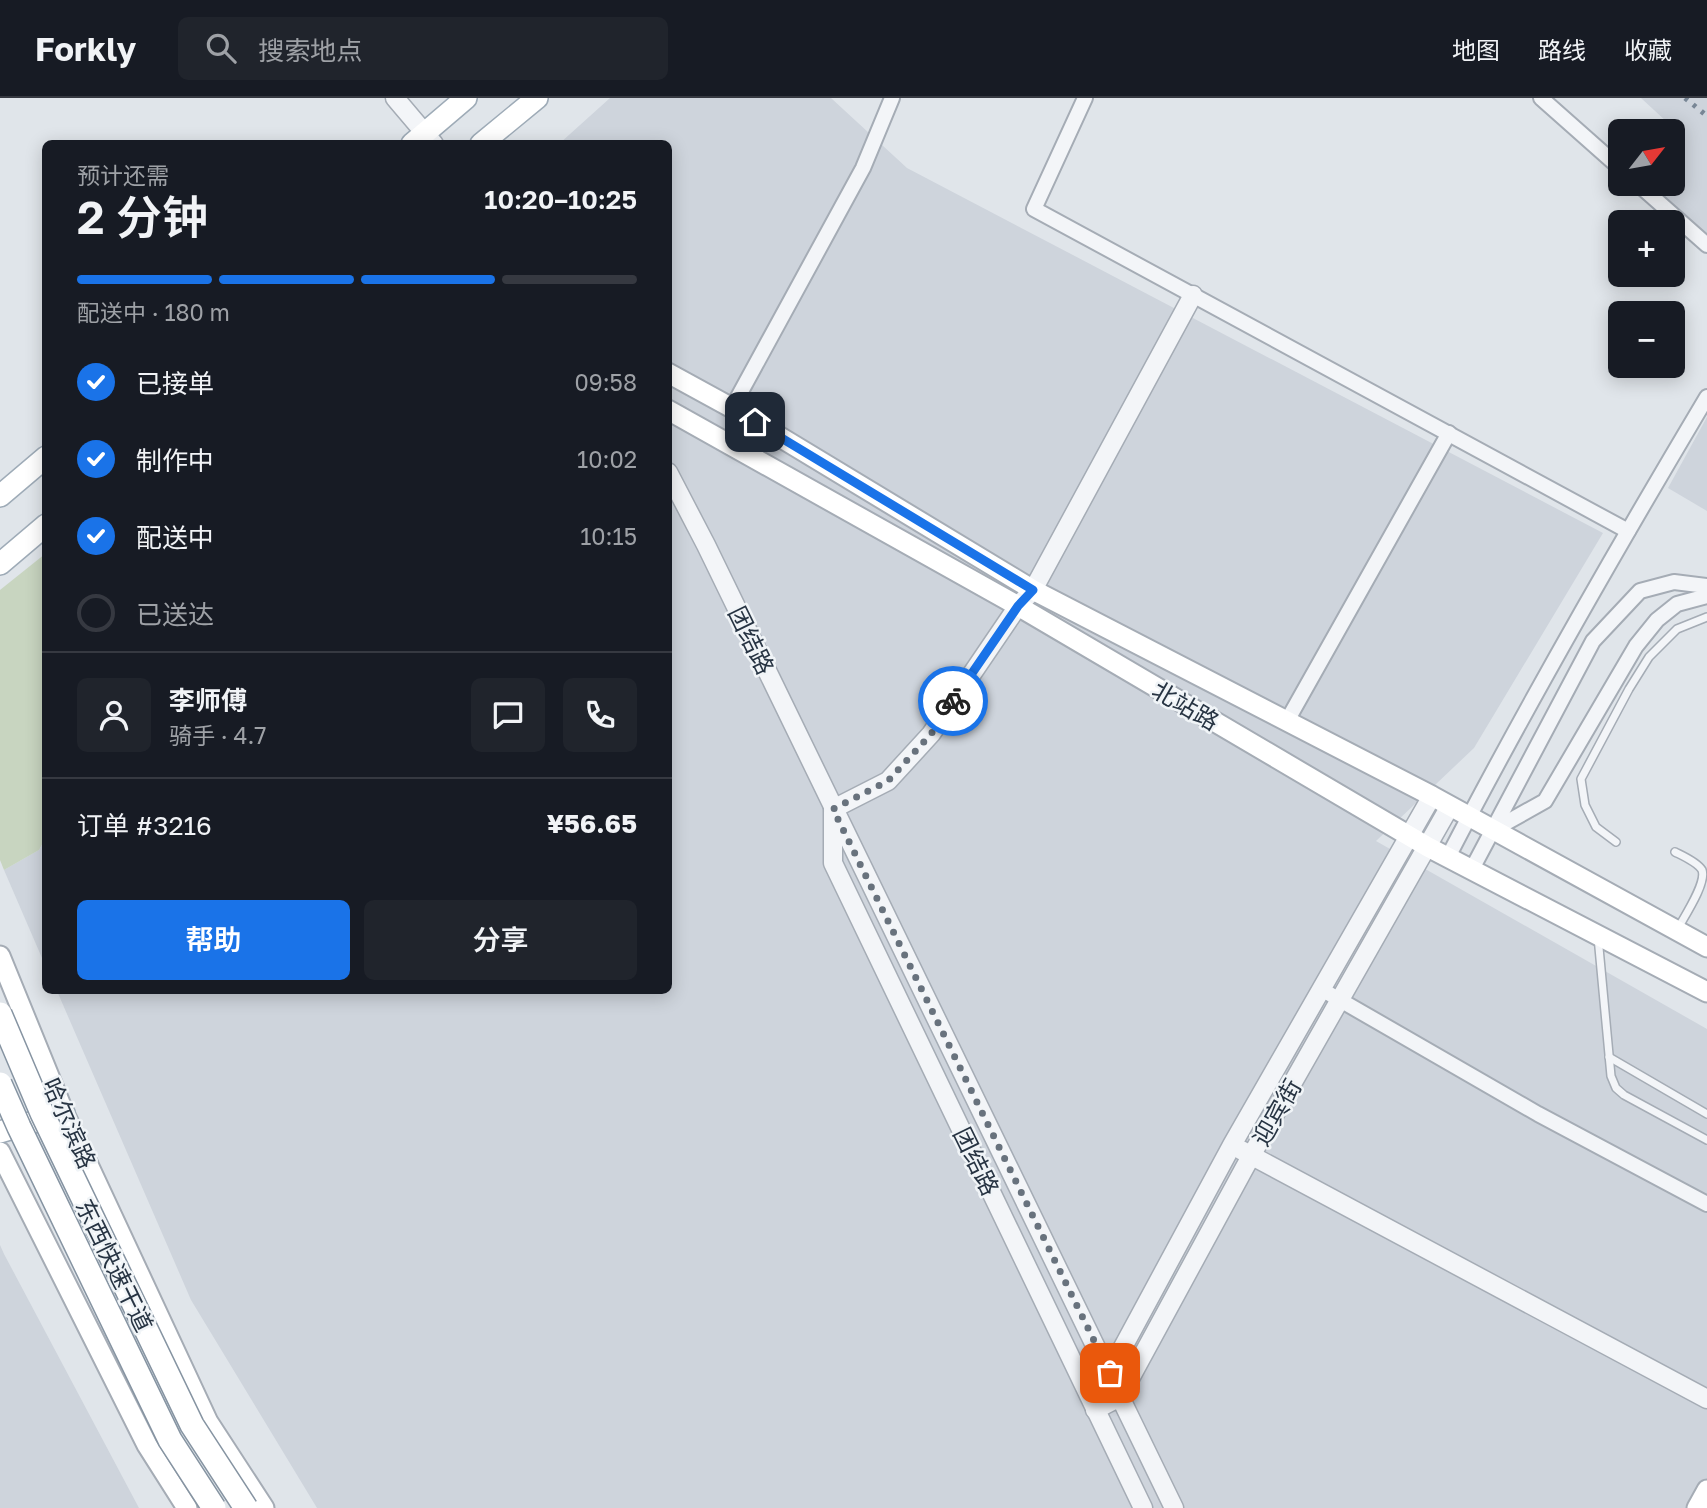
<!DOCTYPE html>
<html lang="zh">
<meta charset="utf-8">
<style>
body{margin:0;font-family:"Golos Text","Noto Sans SC",sans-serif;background:#20242c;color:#f1f3f6;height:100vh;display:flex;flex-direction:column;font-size:26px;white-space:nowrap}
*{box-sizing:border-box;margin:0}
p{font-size:23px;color:#9ea1a6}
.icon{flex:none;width:38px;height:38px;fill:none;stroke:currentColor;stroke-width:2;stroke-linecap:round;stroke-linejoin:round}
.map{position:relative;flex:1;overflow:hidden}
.side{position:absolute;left:42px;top:42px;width:630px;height:854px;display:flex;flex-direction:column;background:#171b24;border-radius:10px;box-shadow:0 4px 18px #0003}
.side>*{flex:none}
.needle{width:46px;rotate:59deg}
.buttons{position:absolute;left:1608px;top:21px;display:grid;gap:14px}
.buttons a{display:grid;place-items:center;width:77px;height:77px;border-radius:10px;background:#171b24;box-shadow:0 4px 18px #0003;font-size:35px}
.pin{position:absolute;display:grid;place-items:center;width:60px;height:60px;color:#fff;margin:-30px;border-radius:14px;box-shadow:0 4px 10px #0006}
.courier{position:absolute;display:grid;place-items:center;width:70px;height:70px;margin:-35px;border:5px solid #1a73e8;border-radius:50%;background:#fff;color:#222;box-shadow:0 2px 9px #0007}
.headline em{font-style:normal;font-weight:600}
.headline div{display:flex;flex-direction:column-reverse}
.headline{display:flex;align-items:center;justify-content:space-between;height:119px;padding:0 35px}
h1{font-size:46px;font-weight:600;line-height:52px}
.bar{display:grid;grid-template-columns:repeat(4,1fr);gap:10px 7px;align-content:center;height:84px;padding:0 35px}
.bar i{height:9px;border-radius:5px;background:#363941}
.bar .selected{background:#1a73e8}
.bar p{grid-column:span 4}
.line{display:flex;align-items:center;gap:18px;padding:0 35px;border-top:2px solid #363941}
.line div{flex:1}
.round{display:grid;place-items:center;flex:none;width:74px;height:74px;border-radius:10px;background:#20242c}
ol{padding:0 35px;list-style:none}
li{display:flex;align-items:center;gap:21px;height:77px}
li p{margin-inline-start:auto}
li .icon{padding:7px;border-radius:50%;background:#1a73e8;color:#fff;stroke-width:4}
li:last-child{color:#9ea1a6}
li i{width:38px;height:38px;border:4px solid #363941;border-radius:50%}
.primary-button{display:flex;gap:14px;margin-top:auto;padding:14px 35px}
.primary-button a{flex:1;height:80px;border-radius:10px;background:#1a73e8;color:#fff;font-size:28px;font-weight:600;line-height:80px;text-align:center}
.primary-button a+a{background:#20242c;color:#f1f3f6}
header{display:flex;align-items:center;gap:42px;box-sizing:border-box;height:98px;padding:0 35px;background:#171b24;border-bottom:2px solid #363941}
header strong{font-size:33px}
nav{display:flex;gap:38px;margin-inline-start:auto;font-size:24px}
.search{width:490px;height:63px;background:#20242c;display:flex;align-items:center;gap:18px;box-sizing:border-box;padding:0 24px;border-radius:10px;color:#9ea1a6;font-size:26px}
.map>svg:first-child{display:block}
.built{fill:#ced4dc}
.green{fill:#c8d5c0}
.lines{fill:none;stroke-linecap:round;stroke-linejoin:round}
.service-casing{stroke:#a5acb5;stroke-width:10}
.minor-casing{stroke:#a5acb5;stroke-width:18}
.tertiary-casing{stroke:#a5acb5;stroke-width:21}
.secondary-casing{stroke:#a5acb5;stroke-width:23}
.primary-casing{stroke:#9eabb7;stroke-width:24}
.service{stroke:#f3f5f8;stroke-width:7}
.minor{stroke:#f3f5f8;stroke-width:14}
.tertiary{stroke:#f3f5f8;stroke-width:18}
.secondary{stroke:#fff;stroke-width:19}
.primary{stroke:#fff;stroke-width:21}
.rail{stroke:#788695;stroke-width:5;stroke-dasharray:3.5 7;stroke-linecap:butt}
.trunk-bridge-casing{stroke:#8694a2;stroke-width:26;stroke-linecap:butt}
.trunk-bridge{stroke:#fff;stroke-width:23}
.done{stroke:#68727d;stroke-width:7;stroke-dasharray:0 12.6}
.route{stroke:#1a73e8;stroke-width:9}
.labels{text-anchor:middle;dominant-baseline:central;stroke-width:5;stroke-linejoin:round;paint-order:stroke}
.street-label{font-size:24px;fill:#273443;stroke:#f0f4f7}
</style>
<header>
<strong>Forkly</strong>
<div class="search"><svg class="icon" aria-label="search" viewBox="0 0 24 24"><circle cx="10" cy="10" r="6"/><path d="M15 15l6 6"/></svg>搜索地点</div>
<nav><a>地图</a><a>路线</a><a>收藏</a></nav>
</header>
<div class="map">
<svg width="1707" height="1410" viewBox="0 0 1707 1410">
<rect width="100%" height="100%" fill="#e0e5ea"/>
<g class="built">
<polygon points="610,0 831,0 907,70 1603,435 1474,650 1376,743 1707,931 1707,1410 317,1410 191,1202 57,893 668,892 668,46 560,45"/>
<polygon points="1641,0 1707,0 1707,136 1649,89 1651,86 1673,86 1673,48 1680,36"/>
<polygon points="1707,319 1707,413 1668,390"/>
<polygon points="45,741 45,867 4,772 39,752"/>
<polygon points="0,1147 4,1156 139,1410 0,1410"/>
</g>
<polygon class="green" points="45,456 45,741 39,752 4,772 0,762 0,492"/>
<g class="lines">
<g class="service-casing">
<g id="service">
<polyline points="1616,744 1596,729 1585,707 1581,681 1629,591 1649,559 1677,531 1707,519"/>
<path d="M 1675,754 C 1683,758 1697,764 1702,772 C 1707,785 1684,819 1677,832"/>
<polyline points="1598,839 1611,978 1616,990 1624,997 1707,1042"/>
<polyline points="1609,959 1707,1016"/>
</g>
</g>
<g class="minor-casing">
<g id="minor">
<polyline points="1085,0 1034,111 1628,433"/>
<polyline points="1541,0 1620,70"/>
<polyline points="1638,86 1707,147"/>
<polyline points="732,310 863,70 892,0"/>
<polyline points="1287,623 1449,335"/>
<polyline points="1495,731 1545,703 1636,548 1657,522 1677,506 1707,498"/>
<path d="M 1448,759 C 1529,603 1617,450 1707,299"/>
<polyline points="1472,771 1593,543 1640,493 1674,484 1707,488"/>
<polyline points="1321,891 1538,1016 1707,1106"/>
</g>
</g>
<g class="tertiary-casing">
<g id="tertiary">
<polyline points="395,0 434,46"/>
<polyline points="668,374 706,447 1174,1410"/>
<polyline points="833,711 888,683 931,636 1018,508 1033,492 1193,197"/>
<polyline points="833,714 833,765 1143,1410"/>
<polyline points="1241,1052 1707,1301"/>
<polyline points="1087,1291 1109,1275 1232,1047 1432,698"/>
<polyline points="1095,1312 1120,1299 1251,1058 1450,708"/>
</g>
</g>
<g class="secondary-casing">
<g id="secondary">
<polyline points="668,275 732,310 1033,492 1432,698 1707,849"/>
<polyline points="668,312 1018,508 1428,749 1707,894"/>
<polyline points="0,858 64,1015 208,1324 264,1410"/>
<polyline points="0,1054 147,1347 187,1410"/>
<polyline points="1697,1410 1707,1392"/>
</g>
</g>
<g class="primary-casing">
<g id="primary">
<polyline points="412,46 466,0"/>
<polyline points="481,46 537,0"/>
<polyline points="0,398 46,359"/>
<polyline points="0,466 46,427"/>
<polyline points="0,1034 64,1015"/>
</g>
</g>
<use href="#service" class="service"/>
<use href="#minor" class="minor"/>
<use href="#tertiary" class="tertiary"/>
<use href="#secondary" class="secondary"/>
<use href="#primary" class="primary"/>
<polyline class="rail" points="1685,0 1707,18"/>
<g class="trunk-bridge-casing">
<g id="trunk-bridge">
<polyline points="0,916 42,1015 192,1327 246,1410"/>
<polyline points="0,986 19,1029 170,1342 214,1410"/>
</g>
</g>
<use href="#trunk-bridge" class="trunk-bridge"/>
</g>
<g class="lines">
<polyline class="done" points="953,603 931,636 888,683 833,711 1110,1275"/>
<polyline class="route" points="755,324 1033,492 1018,508 953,603"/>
</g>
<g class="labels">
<g class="street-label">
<text transform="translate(752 542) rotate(64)">团结路</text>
<text transform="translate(1186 607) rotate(30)">北站路</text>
<text transform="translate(1276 1014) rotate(-60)">迎宾街</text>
<text transform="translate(70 1025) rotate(66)">哈尔滨路</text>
<text transform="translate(977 1063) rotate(64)">团结路</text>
<text transform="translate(115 1167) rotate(64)">东西快速干道</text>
</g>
</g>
</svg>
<div class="buttons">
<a><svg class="needle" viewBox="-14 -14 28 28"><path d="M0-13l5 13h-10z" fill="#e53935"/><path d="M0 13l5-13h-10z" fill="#9ea1a6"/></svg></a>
<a>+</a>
<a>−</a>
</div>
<div class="pin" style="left:1110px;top:1275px;background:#ea580c"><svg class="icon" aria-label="bag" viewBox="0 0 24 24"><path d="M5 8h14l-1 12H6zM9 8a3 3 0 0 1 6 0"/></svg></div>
<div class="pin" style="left:755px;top:324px;background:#1f2937"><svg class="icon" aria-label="home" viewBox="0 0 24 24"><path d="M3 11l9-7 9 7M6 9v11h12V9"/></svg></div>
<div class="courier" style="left:953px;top:603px"><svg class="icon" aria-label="bike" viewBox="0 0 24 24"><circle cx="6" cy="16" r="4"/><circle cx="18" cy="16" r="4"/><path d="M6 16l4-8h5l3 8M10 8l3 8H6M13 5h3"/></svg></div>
<section class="side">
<div class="headline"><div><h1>2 分钟</h1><p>预计还需</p></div><em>10:20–10:25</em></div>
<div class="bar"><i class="selected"></i><i class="selected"></i><i class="selected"></i><i></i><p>配送中 · 180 m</p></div>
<ol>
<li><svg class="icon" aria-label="check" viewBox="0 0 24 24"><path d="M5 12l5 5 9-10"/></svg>已接单<p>09:58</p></li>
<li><svg class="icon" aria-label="check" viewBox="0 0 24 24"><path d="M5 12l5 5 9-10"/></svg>制作中<p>10:02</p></li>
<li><svg class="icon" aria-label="check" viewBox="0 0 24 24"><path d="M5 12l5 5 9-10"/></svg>配送中<p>10:15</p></li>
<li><i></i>已送达</li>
</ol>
<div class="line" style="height:126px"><a class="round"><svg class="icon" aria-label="person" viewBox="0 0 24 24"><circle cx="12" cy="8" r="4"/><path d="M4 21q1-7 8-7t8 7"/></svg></a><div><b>李师傅</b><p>骑手 · 4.7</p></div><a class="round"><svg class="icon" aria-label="chat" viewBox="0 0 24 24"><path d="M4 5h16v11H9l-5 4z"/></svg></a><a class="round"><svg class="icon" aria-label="phone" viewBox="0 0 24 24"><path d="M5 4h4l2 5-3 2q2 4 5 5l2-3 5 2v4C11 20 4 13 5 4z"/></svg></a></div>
<div class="line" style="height:91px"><div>订单 #3216</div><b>¥56.65</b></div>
<div class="primary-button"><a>帮助</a><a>分享</a></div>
</section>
</div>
